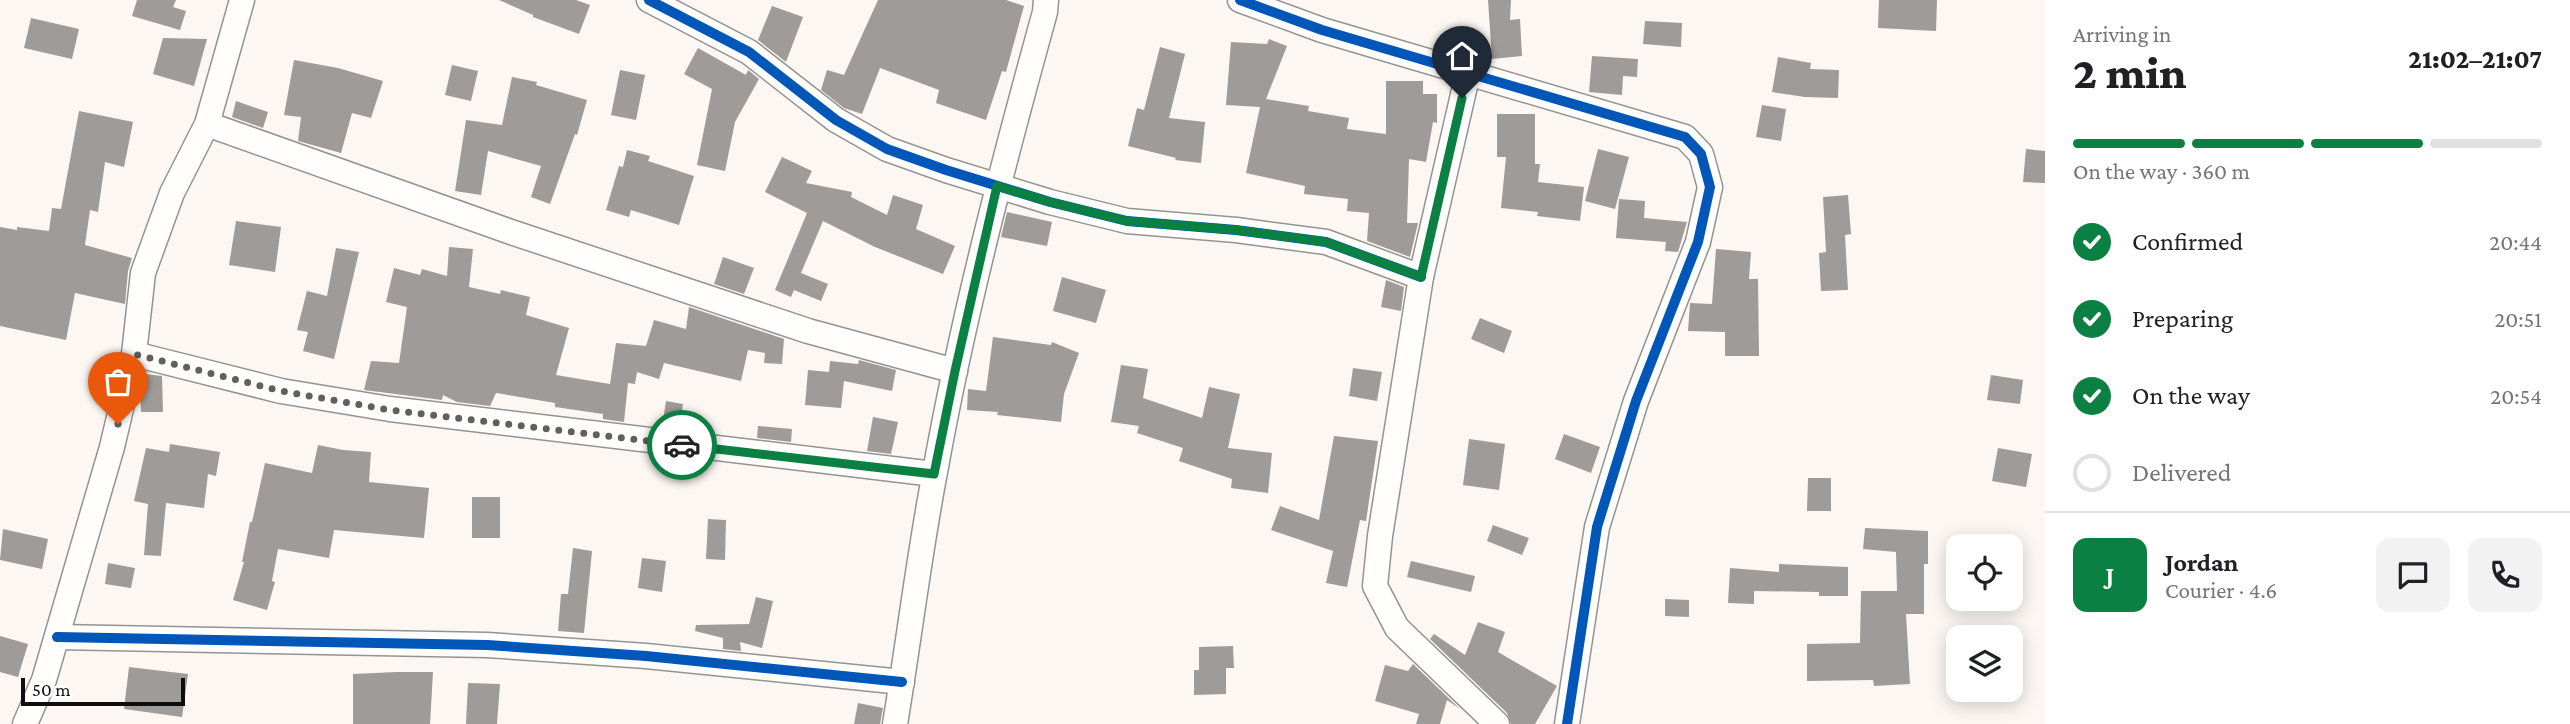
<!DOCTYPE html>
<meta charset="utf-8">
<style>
body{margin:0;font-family:"Crimson Pro",serif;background:#f2f2f2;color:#202124;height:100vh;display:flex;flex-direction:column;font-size:26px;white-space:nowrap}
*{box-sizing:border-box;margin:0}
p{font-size:23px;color:#757577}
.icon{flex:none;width:38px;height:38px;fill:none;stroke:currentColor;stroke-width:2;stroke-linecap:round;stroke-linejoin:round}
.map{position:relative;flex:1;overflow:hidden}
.drawer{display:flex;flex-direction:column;background:#fff;width:525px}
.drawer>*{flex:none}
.tools{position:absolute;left:1946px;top:534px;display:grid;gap:14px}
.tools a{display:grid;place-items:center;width:77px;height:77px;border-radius:14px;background:#fff;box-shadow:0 4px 18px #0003;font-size:35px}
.scale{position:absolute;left:21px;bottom:18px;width:164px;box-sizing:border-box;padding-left:7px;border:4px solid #0e0e0e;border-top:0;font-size:19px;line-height:24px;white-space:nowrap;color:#0e0e0e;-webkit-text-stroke:5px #fff;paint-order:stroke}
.pin{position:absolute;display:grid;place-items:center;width:60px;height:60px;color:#fff;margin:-72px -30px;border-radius:50% 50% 50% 0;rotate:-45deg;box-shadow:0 0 7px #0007}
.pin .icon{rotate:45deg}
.courier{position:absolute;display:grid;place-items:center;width:70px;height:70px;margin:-35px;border:5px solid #0b8043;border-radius:50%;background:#fff;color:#222;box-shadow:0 2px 9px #0007}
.head em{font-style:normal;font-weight:800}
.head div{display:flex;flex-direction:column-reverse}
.head{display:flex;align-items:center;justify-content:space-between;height:119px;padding:0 28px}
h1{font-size:46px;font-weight:800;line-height:52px}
.bar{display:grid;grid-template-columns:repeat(4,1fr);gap:10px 7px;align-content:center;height:84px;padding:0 28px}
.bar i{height:9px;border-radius:5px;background:#e0e0e0}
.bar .current{background:#0b8043}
.bar p{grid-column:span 4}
.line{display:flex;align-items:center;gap:18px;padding:0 28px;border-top:2px solid #e0e0e0}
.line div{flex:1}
.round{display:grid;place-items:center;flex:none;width:74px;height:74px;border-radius:14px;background:#f2f2f2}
ol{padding:0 28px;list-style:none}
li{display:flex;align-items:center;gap:21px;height:77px}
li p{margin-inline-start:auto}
li .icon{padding:7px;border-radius:50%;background:#0b8043;color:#fff;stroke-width:4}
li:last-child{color:#757577}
li i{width:38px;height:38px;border:4px solid #e0e0e0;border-radius:50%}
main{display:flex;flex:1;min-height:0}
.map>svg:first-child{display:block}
.building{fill:#9e9b98}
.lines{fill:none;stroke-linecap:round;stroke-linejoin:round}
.minor-casing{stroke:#959391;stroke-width:27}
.minor{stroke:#fffefd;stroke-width:24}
.cycleway-casing{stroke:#fff;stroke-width:15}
.cycleway{stroke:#0057b8;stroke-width:10}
.done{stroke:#61605e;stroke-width:7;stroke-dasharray:0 12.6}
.route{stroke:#0b8043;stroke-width:9}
</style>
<main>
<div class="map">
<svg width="2045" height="724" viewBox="0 0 2045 724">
<rect width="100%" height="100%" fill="#fcf7f2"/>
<g class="building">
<polygon points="137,0 176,0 173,7 186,11 180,30 132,16"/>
<polygon points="499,0 576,0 590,5 579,34 533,17 533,15"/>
<polygon points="878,0 1006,0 1024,6 1006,72 1002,71 986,120 936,103 939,90 880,68 862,114 844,108 821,90 827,70 844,75"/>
<polygon points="1488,0 1511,0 1510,20 1520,19 1522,56 1492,59"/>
<polygon points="1879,0 1937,0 1936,31 1878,28"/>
<polygon points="772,6 803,17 786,62 758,40"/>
<polygon points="31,18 79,29 72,59 24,48"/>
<polygon points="1645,21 1682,23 1681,47 1643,44"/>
<polygon points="163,38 207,39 194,86 153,74"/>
<polygon points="1269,39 1287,46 1266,99 1309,106 1308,111 1349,118 1347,129 1386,134 1386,81 1423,81 1423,94 1437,94 1437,123 1433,122 1426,162 1409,159 1407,223 1418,223 1410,257 1367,241 1369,213 1347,211 1348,199 1304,194 1305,186 1246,173 1260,107 1226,105 1231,42 1267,44"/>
<polygon points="1160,47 1185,54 1169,118 1205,122 1201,163 1175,160 1176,158 1128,146 1137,108 1144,110"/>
<polygon points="698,48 746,75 748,70 759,79 735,122 725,171 697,165 712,89 684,74"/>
<polygon points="1592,56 1638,59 1637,77 1623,76 1622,95 1589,92"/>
<polygon points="1778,57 1811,63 1810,69 1839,70 1838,98 1805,97 1772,92"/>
<polygon points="294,60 338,68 383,81 371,118 352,113 341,153 298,141 301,117 284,115"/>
<polygon points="452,65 478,71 471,101 445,95"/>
<polygon points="620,70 645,75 636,120 611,115"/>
<polygon points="512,77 537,82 536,85 587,100 577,135 575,134 550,204 531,197 541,166 488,151 481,195 455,191 466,120 502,125"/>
<polygon points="236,101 268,112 263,128 232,117"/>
<polygon points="1762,105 1786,109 1781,141 1756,137"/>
<polygon points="79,111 133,122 124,167 105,162 98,212 90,210 85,245 132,258 128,271 125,304 75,293 66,340 0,326 0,227 17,230 17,227 49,231 52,208 61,209"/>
<polygon points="1497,114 1535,114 1535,164 1540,164 1538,182 1584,187 1580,221 1537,216 1538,212 1501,208 1506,157 1497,157"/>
<polygon points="1598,149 1629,157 1615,209 1585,201"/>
<polygon points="2026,149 2045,151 2045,183 2023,182"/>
<polygon points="627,150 650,156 648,161 694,176 679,225 631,210 629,217 606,210 619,166 623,167"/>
<polygon points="782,157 812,171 806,183 852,192 851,197 887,215 893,195 923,205 916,229 955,246 943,274 875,247 823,221 801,273 828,284 821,301 794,290 791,297 775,290 807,213 765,192"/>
<polygon points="1848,195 1851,234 1845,235 1848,290 1821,291 1819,253 1826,252 1823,197"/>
<polygon points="1619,199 1645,201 1644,218 1687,222 1678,252 1665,251 1666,242 1616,238"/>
<polygon points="1007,212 1052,222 1047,246 1001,237"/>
<polygon points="236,221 281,227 275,272 229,265"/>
<polygon points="449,247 473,249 469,287 500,294 501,290 530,297 526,315 569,328 556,375 610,384 616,343 646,346 654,320 686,329 689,307 784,339 782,364 764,363 765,353 748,350 741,381 664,363 659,379 637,372 635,384 628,383 624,422 603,419 603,414 555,407 555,403 496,393 490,406 457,402 443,395 442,400 364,390 371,361 399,363 407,307 386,302 394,268 420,275 422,269 447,276"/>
<polygon points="336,248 359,252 334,359 303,351 308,332 297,330 307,291 327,296"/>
<polygon points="1716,249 1751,252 1749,279 1758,279 1759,356 1725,356 1725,332 1688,331 1690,303 1712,304"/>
<polygon points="723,257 754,268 744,294 714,284"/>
<polygon points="1062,277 1106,290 1096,323 1053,311"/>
<polygon points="1386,280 1404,287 1401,311 1381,307"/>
<polygon points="1480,318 1512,331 1504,353 1471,339"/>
<polygon points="993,337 1051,345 1052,342 1079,353 1064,394 1061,422 997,415 998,412 967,410 968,389 986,391"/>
<polygon points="859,360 896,370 892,391 844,381 841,408 805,405 808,370 829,372 830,361 858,364"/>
<polygon points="1121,365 1148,369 1143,398 1202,418 1209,387 1240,394 1228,448 1272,453 1268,493 1231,488 1232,479 1179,461 1183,448 1137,433 1139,426 1111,422"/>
<polygon points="1353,368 1382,372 1377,401 1349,396"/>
<polygon points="145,374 162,376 163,412 141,412 140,393"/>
<polygon points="1991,375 2023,380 2020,404 1987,400"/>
<polygon points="666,401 683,404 679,429 662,427"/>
<polygon points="873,417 898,422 891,454 867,451"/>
<polygon points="758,426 792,429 791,442 757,438"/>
<polygon points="1564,434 1600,447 1591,473 1555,459"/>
<polygon points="1334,436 1378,441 1366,521 1360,520 1347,587 1326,583 1333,551 1271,530 1280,506 1319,520"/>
<polygon points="1469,439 1505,444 1499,490 1463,485"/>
<polygon points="170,444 220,452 216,476 208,474 204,508 166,503 161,556 144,555 148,504 134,501 146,448 169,452"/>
<polygon points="318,445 343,450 371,452 369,482 429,488 424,538 334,530 329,558 278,549 272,581 275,582 267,610 233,600 244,562 242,562 250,522 252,522 265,463 312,473"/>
<polygon points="1998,448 2032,454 2026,487 1992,481"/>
<polygon points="1808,478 1831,478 1831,511 1807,511"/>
<rect x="472" y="497" width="28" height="41"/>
<polygon points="708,519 726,520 725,560 706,559"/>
<polygon points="1493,525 1529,538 1522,555 1487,541"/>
<polygon points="1865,528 1928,531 1928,564 1924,564 1924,614 1906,614 1910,684 1874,686 1873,680 1807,681 1807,644 1860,643 1861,591 1897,591 1896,552 1863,549"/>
<polygon points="3,529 48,539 42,569 0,560"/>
<polygon points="573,548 592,551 584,633 558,631 561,594 568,594"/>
<polygon points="642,558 666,561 662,592 638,588"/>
<polygon points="1411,561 1475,576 1471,592 1407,577"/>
<polygon points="108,563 135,568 131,588 105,584"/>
<polygon points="1779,564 1848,567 1848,596 1819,596 1819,592 1754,591 1754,604 1728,603 1730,568 1779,572"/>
<polygon points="756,597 773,601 762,648 740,642 741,651 723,649 723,638 695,631 696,625 749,624"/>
<polygon points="1665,599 1689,600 1689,617 1665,616"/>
<polygon points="1478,622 1505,632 1498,652 1557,686 1535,724 1511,724 1507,713 1430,639 1434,634 1465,655"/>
<polygon points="0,636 28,644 18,677 0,672"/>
<polygon points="1233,646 1234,668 1226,668 1226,694 1194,695 1194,670 1199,670 1199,647"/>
<polygon points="1413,664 1460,709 1447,700 1440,724 1416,724 1419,714 1375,701 1385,665 1408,671"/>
<polygon points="129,667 188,674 182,717 124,709"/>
<polygon points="397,672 433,672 430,724 353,724 353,674"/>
<polygon points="468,683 500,684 497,724 466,724"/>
<polygon points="858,703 883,708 880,724 854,724"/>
</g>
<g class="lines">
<g class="minor-casing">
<g id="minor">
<polyline points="649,0 749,52 836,120 887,149 946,170 1050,202 1127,221 1236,230 1326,242 1421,277"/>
<polyline points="1240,0 1322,30 1685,137 1701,154 1710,187 1698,242 1636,401 1597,527 1567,724"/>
<polyline points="1468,73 1421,277 1380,536 1375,586 1397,628 1497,724"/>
<polyline points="207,124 511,232 808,331 955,371"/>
<polyline points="134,354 281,391 390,409 934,474"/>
<polyline points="57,637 487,645 646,656 902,682"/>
<polyline points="25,724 44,680 112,447 134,354 143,273 172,193 207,124 242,0"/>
<path d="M 895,724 C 909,640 919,555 935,472 C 963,316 1003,164 1045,12 L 1046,0"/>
</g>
</g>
<use href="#minor" class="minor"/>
<g class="cycleway-casing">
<g id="cycleway">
<polyline points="649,0 749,52 836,120 887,149 946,170 1050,202 1127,221 1236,230 1326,242 1421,277"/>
<polyline points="1240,0 1322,30 1685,137 1701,154 1710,187 1698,242 1636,401 1597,527 1567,724"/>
<polyline points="57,637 487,645 646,656 902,682"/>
</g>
</g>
<use href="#cycleway" class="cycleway"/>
</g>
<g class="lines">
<polyline class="done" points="118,424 134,354 281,391 390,410 682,445"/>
<polyline class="route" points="682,445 934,474 955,371 997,186 1050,202 1127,221 1236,230 1326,242 1421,277 1462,98"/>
</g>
</svg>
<div class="tools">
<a><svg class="icon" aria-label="locate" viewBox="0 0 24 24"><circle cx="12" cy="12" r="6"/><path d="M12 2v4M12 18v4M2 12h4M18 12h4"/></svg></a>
<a><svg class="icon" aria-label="layers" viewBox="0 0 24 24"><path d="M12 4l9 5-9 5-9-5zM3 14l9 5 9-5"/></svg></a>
</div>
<div class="scale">50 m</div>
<div class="pin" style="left:118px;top:424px;background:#ea580c"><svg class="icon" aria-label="bag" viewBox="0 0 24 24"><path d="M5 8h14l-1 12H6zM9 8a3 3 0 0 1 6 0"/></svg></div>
<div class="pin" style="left:1462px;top:98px;background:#1f2937"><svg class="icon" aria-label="home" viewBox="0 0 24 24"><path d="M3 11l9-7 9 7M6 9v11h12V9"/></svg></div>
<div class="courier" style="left:682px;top:445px"><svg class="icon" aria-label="car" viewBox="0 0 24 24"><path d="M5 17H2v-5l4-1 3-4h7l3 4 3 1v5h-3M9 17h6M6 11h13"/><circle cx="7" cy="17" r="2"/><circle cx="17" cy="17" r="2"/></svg></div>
</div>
<section class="drawer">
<div class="head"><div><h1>2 min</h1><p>Arriving in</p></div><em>21:02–21:07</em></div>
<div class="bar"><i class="current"></i><i class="current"></i><i class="current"></i><i></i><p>On the way · 360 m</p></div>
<ol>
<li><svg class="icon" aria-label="check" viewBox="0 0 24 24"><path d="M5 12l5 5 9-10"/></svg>Confirmed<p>20:44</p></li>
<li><svg class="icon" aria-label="check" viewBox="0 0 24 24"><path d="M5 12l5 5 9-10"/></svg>Preparing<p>20:51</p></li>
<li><svg class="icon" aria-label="check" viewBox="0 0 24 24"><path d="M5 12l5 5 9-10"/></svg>On the way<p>20:54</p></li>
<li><i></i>Delivered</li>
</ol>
<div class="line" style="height:126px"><b class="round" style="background:#0b8043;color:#fff">J</b><div><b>Jordan</b><p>Courier · 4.6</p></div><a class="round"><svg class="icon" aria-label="chat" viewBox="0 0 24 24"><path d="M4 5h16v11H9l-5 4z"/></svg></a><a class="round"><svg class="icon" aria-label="phone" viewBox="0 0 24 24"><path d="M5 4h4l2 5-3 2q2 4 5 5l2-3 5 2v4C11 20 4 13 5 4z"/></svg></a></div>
</section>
</main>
